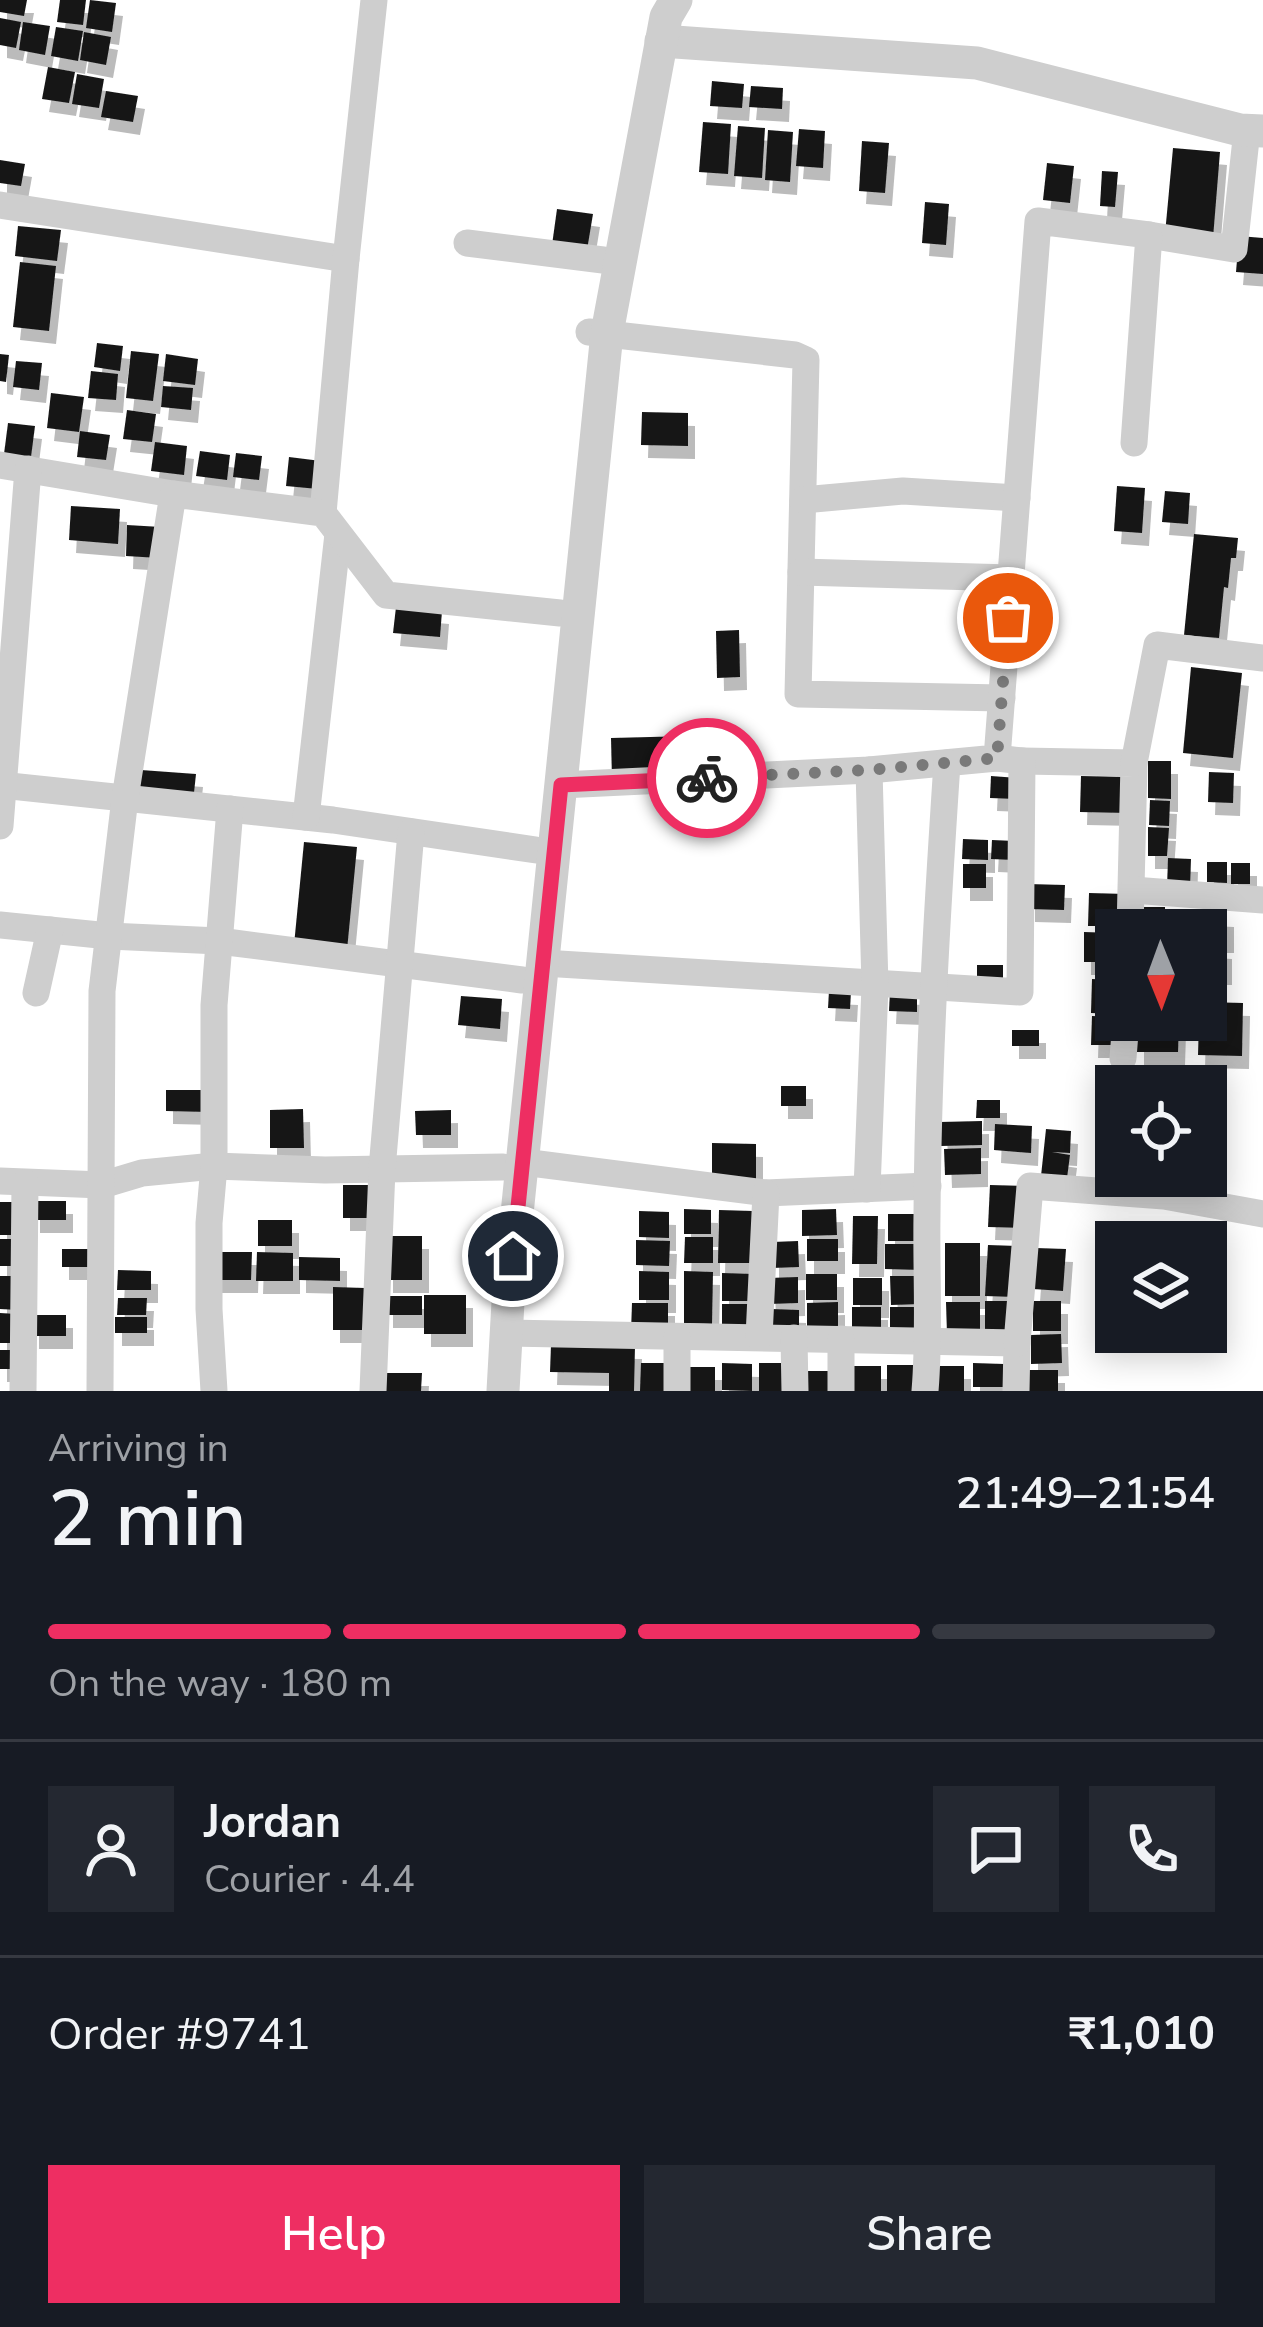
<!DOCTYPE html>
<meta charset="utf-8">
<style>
body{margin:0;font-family:"Nunito Sans",sans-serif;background:#242831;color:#f1f3f6;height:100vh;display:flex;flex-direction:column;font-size:45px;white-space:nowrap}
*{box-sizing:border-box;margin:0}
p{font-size:39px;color:#9ea1a6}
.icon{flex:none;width:66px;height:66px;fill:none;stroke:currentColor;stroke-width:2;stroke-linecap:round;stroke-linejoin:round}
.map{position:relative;height:1391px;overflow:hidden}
.panel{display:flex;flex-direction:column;background:#171b24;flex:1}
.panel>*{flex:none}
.needle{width:78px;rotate:179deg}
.fabs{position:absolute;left:1095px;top:909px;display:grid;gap:24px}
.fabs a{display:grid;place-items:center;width:132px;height:132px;border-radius:0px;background:#171b24;box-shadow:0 6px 30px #0003;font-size:60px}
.pin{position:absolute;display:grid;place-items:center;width:102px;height:102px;color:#fff;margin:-51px;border:6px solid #fff;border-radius:50%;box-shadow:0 3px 12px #0007}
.courier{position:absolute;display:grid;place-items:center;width:120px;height:120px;margin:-60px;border:9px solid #ee2e62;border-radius:50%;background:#fff;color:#222;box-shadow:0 3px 15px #0007}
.head em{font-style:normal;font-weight:600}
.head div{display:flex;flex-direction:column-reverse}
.head{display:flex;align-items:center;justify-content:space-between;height:204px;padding:0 48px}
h1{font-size:78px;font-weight:600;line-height:90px}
.bar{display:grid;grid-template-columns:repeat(4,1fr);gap:18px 12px;align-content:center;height:144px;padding:0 48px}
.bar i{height:15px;border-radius:9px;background:#363941}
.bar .selected{background:#ee2e62}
.bar p{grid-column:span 4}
.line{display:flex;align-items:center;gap:30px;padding:0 48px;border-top:3px solid #363941}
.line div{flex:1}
.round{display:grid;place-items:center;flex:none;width:126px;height:126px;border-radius:0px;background:#242831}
.primary-button{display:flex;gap:24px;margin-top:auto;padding:24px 48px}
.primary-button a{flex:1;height:138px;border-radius:0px;background:#ee2e62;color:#fff;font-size:48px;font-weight:600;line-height:138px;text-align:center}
.primary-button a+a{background:#242831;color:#f1f3f6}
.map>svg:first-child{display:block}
.building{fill:#181818;filter:url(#shadow)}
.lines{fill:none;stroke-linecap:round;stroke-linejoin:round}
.minor{stroke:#cecece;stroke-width:27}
.tertiary{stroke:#cecece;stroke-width:33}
.done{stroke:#797979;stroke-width:12;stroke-dasharray:0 21.6}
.route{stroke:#ee2e62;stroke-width:15}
</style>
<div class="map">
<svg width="1263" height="1391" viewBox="0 0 1263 1391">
<defs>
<filter id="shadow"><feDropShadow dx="7" dy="13" stdDeviation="0" flood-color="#0004"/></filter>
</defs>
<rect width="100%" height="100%" fill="#fff"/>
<g class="building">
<polygon points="0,0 27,0 24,16 0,12"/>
<polygon points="60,0 86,0 83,25 57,22"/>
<polygon points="90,0 116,3 112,32 86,28"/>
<polygon points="0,18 21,22 16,48 0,45"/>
<polygon points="23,22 50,26 45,55 19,50"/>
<polygon points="56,27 83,31 78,61 51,56"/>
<polygon points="84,32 111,37 106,65 80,60"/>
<polygon points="48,67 75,72 69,103 42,99"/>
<polygon points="77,74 104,79 99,108 72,104"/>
<polygon points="712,81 744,84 742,108 710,106"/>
<polygon points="751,86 783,88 782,109 749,107"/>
<polygon points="106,91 138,96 133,122 101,117"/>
<polygon points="703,122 731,124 728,174 699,172"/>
<polygon points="738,126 765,128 762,178 734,176"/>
<polygon points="799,129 825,131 823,168 796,166"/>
<polygon points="768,130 793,132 790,182 765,180"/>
<polygon points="862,141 889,143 885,193 859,191"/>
<polygon points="1173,148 1220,152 1213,238 1165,234"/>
<polygon points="0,160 25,164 21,186 0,183"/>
<polygon points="1047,163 1074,166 1070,203 1043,200"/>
<polygon points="1102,171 1118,172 1115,207 1100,206"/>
<polygon points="925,202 949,204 946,245 922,243"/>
<polygon points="557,209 593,214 587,250 552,245"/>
<polygon points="18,226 61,230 57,261 15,256"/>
<polygon points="1239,236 1263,238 1263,274 1236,272"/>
<polygon points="20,262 56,266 49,331 13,327"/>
<polygon points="97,343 123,346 120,371 94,367"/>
<polygon points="131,351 159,354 153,401 126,398"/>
<polygon points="0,354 9,355 6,382 0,381"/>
<polygon points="166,354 198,359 195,385 163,381"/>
<polygon points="16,361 42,363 39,390 13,387"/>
<polygon points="91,371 118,374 116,400 88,398"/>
<polygon points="163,386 193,388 191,410 161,407"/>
<polygon points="51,393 84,397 79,432 47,428"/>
<polygon points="127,410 156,414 152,442 123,439"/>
<polygon points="642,412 688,413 688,446 641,445"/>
<polygon points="8,423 35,426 31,457 4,454"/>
<polygon points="80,431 110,435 106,460 77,457"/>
<polygon points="155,442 187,446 184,475 151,471"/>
<polygon points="200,451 230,455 227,480 196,476"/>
<polygon points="236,453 262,456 259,480 233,477"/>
<polygon points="289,457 321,461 318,489 286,486"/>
<polygon points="1117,486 1145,488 1142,533 1114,531"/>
<polygon points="1165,491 1190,493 1188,524 1162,522"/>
<polygon points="71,506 120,509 118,544 69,540"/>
<polygon points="127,525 161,527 159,558 126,556"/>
<polygon points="1194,534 1238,538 1236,558 1231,558 1228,588 1224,587 1219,638 1184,635"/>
<polygon points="396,607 442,611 440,637 393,633"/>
<polygon points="739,630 740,677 717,678 716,631"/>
<polygon points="1191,667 1242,673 1233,758 1183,753"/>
<polygon points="729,735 731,776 612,780 611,738"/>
<polygon points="1148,761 1171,761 1171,799 1148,798"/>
<polygon points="141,770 196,774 193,802 138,797"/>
<polygon points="1209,772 1234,773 1233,803 1208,802"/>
<polygon points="991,776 1018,778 1017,799 990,798"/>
<polygon points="1081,776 1129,777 1128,813 1080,812"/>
<polygon points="1150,800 1170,801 1169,826 1149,825"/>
<polygon points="1148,827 1169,828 1167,856 1148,856"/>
<polygon points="963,839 988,840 988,860 962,859"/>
<polygon points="992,840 1015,841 1014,860 991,859"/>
<polygon points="304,842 357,847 347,950 294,945"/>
<polygon points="1168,858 1191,859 1190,889 1167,888"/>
<polygon points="1207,862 1227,862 1227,883 1207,882"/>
<rect x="1231" y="863" width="19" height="21"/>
<rect x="963" y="864" width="23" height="24"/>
<polygon points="1028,884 1065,885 1064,910 1028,909"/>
<polygon points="1089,893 1127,894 1126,926 1088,926"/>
<rect x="1142" y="907" width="23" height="23"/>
<polygon points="1204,913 1227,914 1227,940 1206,940"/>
<polygon points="1084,932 1116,933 1116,962 1084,962"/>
<polygon points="1206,945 1225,946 1225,972 1206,972"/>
<rect x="977" y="965" width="26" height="20"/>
<polygon points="1092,979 1116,980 1116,1014 1091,1013"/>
<polygon points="829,991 851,992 850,1009 828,1008"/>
<polygon points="890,991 917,992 917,1012 889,1011"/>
<polygon points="461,996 502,999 500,1029 458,1025"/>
<polygon points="1206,1002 1243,1003 1242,1056 1198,1055 1199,1020 1206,1020"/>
<polygon points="1092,1016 1116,1017 1121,1045 1091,1045"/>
<polygon points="1137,1020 1179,1020 1178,1052 1137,1052"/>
<rect x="1012" y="1030" width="27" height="16"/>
<rect x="781" y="1086" width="25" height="20"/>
<polygon points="166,1090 209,1090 209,1112 166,1111"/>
<polygon points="977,1100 1000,1100 1000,1118 976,1118"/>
<polygon points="303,1109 304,1148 270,1148 270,1110"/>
<polygon points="451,1110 451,1135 416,1135 415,1111"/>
<polygon points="982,1121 982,1145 941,1146 940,1122"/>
<polygon points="995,1124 1032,1126 1031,1153 994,1150"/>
<polygon points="1046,1129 1071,1131 1070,1153 1052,1152 1070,1155 1067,1178 1041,1176"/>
<polygon points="712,1143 756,1144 756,1181 712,1181"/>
<polygon points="981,1148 981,1174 945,1175 944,1149"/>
<rect x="343" y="1185" width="29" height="33"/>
<polygon points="990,1185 1024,1186 1023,1228 988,1227"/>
<rect x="33" y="1201" width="33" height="19"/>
<polygon points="0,1202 20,1202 19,1235 0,1235"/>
<polygon points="684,1209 711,1210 711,1234 684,1234"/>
<polygon points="836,1209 837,1235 802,1236 802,1210"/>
<polygon points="719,1210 753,1211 753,1263 718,1263"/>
<polygon points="639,1211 669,1212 669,1238 639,1237"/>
<rect x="888" y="1214" width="34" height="27"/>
<polygon points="853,1216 878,1216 877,1264 852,1264"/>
<rect x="258" y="1220" width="34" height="26"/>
<rect x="386" y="1236" width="36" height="44"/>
<polygon points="685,1237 713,1237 713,1263 684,1263"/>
<rect x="0" y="1239" width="18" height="27"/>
<rect x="807" y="1239" width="31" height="22"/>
<polygon points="636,1240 670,1241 669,1266 636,1265"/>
<polygon points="798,1241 799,1267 772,1268 772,1242"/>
<rect x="945" y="1243" width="35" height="53"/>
<polygon points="885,1244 922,1244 922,1270 885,1269"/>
<polygon points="988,1245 1019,1246 1016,1297 985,1296"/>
<polygon points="1036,1248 1066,1249 1063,1291 1033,1289"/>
<rect x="62" y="1249" width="36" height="18"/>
<polygon points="214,1252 252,1252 251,1280 213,1280"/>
<polygon points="257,1252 293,1253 293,1281 256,1281"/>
<polygon points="299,1257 340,1258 340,1281 299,1280"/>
<polygon points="118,1270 151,1271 151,1290 117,1290"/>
<polygon points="639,1271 669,1272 669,1300 639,1300"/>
<polygon points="684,1271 713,1272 712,1324 684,1323"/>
<polygon points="722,1273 753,1274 753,1301 722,1301"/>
<rect x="806" y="1274" width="31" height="26"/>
<polygon points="0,1276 19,1276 19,1310 0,1309"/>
<polygon points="890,1276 922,1276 922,1304 891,1305"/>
<polygon points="798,1277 798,1303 769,1304 768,1278"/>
<rect x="853" y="1278" width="29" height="27"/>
<polygon points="333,1287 365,1288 365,1330 333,1330"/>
<rect x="424" y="1295" width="42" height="39"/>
<rect x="386" y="1296" width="36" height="19"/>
<polygon points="118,1298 147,1298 146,1315 117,1315"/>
<rect x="985" y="1301" width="27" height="33"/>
<rect x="1033" y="1301" width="28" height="30"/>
<polygon points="838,1302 838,1328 807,1328 807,1303"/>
<polygon points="946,1302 980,1302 980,1335 947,1335"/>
<polygon points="632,1303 668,1303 668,1332 631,1332"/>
<polygon points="722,1304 754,1304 753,1335 722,1335"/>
<rect x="852" y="1307" width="29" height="23"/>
<rect x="890" y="1307" width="32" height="23"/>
<polygon points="772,1309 799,1310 799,1333 771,1333"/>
<polygon points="0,1313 17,1314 17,1343 0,1343"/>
<rect x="32" y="1315" width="34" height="21"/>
<rect x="115" y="1317" width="32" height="16"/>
<polygon points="1061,1334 1062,1363 1031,1364 1031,1335"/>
<polygon points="551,1345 635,1346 634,1391 609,1391 609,1373 550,1372"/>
<polygon points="0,1350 18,1350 17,1369 0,1369"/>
<polygon points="641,1363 670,1363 670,1391 640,1391"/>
<polygon points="722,1363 752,1364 752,1391 722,1390"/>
<rect x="759" y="1363" width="28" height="28"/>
<polygon points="973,1363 1004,1364 1004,1387 973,1387"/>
<rect x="887" y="1365" width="32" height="26"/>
<rect x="853" y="1366" width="28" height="25"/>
<rect x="935" y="1366" width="29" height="25"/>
<polygon points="686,1367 715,1367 715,1391 685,1391"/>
<rect x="1022" y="1370" width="36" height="21"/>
<polygon points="807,1371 838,1371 837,1391 807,1391"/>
<polygon points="386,1373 422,1373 421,1391 386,1391"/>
</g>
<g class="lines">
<g class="minor">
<polyline points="0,205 346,259"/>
<polyline points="1149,235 1234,249 1247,130"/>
<polyline points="467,243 603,260"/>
<polyline points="589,332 795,355 806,360 798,694 1002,698"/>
<polyline points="0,465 173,494"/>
<polyline points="803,500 903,491 1017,498"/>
<polyline points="323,513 346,259 374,0"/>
<polyline points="801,572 1011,578"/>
<polyline points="1022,761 1134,763 1130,930"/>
<polyline points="1134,763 1157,645 1263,658"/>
<polyline points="0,785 333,820 536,850"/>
<polyline points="561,785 869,770 997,758 1038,221 1149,235 1134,443"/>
<polyline points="306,817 338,534"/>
<polyline points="0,826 28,469"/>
<polyline points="1133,890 1263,900"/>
<polyline points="0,925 109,936 219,941 522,980"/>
<polyline points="543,963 1020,992 1022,761 997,758"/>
<polyline points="36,993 50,930"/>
<polyline points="1123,1058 1126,1020"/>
<polyline points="523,1162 766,1193 928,1186"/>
<polyline points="0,1181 102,1185 142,1173 214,1166 325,1170 503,1167"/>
<polyline points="867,1189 875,986 869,770"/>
<polyline points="505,1333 1017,1343 1016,1391"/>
<polyline points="677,1337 677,1391"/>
<polyline points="759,1337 766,1193"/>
<polyline points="794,1338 795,1391"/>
<polyline points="1017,1343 1030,1186 1164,1196 1263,1214"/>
<polyline points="23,1391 25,1183"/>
<polyline points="100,1391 102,991 125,798 173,494 323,513 386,595 560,613"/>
<polyline points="214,1391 209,1309 209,1223 214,1166 214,1005 230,809"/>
<polyline points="373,1391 382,1169 411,832"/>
<polyline points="841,1391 841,1339"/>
<path d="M 925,1391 C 930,1332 926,1274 927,1215 C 928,1064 937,914 947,763"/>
</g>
<g class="tertiary">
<polyline points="661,41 977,63 1240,130 1263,131"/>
<polyline points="503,1391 508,1302 607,333 666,17 676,0"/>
</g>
</g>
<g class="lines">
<polyline class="done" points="707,778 869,770 997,758 1008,618"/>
<polyline class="route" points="513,1256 561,785 707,778"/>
</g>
</svg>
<div class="fabs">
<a><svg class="needle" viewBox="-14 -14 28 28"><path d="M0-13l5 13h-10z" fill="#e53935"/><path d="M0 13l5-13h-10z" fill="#9ea1a6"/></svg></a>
<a><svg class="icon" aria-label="locate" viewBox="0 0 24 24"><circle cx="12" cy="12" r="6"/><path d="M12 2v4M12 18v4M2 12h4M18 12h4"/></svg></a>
<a><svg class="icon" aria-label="layers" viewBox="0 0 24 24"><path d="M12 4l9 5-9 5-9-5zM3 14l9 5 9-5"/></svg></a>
</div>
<div class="pin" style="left:1008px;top:618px;background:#ea580c"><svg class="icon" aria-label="bag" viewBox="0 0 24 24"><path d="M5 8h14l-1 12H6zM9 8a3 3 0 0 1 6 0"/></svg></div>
<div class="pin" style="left:513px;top:1256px;background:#1f2937"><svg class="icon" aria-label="home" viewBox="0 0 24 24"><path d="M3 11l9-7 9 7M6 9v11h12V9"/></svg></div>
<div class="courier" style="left:707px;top:778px"><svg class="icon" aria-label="bike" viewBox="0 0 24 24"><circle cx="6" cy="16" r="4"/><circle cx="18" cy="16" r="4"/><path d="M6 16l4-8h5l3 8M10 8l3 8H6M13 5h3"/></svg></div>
</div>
<section class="panel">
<div class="head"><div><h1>2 min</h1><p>Arriving in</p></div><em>21:49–21:54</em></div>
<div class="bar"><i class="selected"></i><i class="selected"></i><i class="selected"></i><i></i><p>On the way · 180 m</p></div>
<div class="line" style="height:216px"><a class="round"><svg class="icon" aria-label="person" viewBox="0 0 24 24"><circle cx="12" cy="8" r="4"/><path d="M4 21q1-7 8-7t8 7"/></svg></a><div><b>Jordan</b><p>Courier · 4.4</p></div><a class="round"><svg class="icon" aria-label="chat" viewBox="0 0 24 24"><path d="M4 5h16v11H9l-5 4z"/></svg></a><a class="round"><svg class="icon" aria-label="phone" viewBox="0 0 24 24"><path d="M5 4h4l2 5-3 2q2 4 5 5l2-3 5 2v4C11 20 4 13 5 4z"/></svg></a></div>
<div class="line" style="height:156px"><div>Order #9741</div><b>₹1,010</b></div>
<div class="primary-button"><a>Help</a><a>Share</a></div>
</section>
